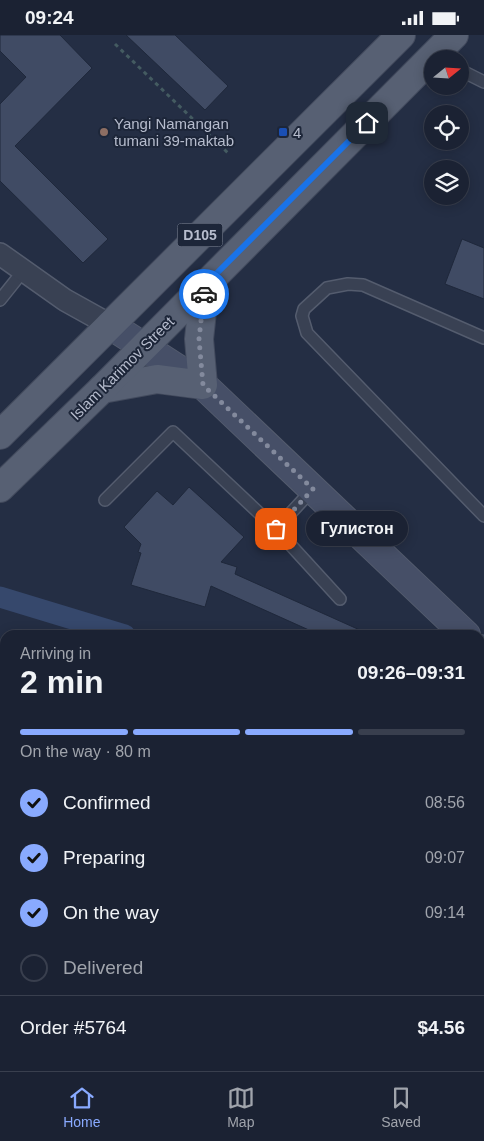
<!DOCTYPE html>
<meta charset="utf-8">
<style>
body{margin:0;font-family:Helvetica,sans-serif;background:#242a3b;color:#f1f3f6;height:100vh;display:flex;flex-direction:column;font-size:19px;white-space:nowrap}
*{box-sizing:border-box;margin:0}
p{font-size:16px;color:#a0a4ac}
.icon{flex:none;width:28px;height:28px;fill:none;stroke:currentColor;stroke-width:2;stroke-linecap:round;stroke-linejoin:round}
.map{position:relative;flex:1;overflow:hidden}
.sheet{position:absolute;left:0px;top:595px;width:485px;height:441px;display:flex;flex-direction:column;background:#1b2233;border-radius:15px 15px 0 0;box-shadow:0 2px 12px #0003,0 0 0 1px #393f4e}
.sheet>*{flex:none}
.needle{width:32px;rotate:72deg}
.tools{position:absolute;left:424px;top:15px;display:grid;gap:10px}
.tools a{display:grid;place-items:center;width:45px;height:45px;border-radius:50%;background:#1b2233;box-shadow:0 2px 12px #0003,0 0 0 1px #393f4e;font-size:25px}
.pin{position:absolute;display:grid;place-items:center;width:42px;height:42px;color:#fff;margin:-21px;border-radius:10px;box-shadow:0 2px 8px #0006}
.courier{position:absolute;display:grid;place-items:center;width:50px;height:50px;margin:-25px;border:4px solid #1a73e8;border-radius:50%;background:#fff;color:#222;box-shadow:0 1px 6px #0007}
.bubble{position:absolute;height:35px;border-radius:18px;background:#1b2233;box-shadow:0 2px 12px #0003,0 0 0 1px #393f4e;font-size:16px;font-weight:800;line-height:35px;text-align:center}
.summary em{font-style:normal;font-weight:800}
.summary div{display:flex;flex-direction:column-reverse}
.summary{display:flex;align-items:center;justify-content:space-between;height:85px;padding:0 20px}
h1{font-size:32px;font-weight:800;line-height:38px}
.bar{display:grid;grid-template-columns:repeat(4,1fr);gap:8px 5px;align-content:center;height:60px;padding:0 20px}
.bar i{height:6px;border-radius:4px;background:#393f4e}
.bar .active{background:#89aaff}
.bar p{grid-column:span 4}
.line{display:flex;align-items:center;gap:12px;padding:0 20px;border-top:1px solid #393f4e}
.line div{flex:1}
ol{padding:0 20px;list-style:none}
li{display:flex;align-items:center;gap:15px;height:55px}
li p{margin-inline-start:auto}
li .icon{padding:5px;border-radius:50%;background:#89aaff;color:#111;stroke-width:4}
li:last-child{color:#a0a4ac}
li i{width:28px;height:28px;border:2px solid #393f4e;border-radius:50%}
.status{display:flex;justify-content:space-between;align-items:center;height:35px;padding:0 25px;background:#1b2233;direction:ltr}
.status svg{height:14px;fill:currentColor}
.tabs{display:flex;justify-content:space-around;align-items:center;height:70px;border-top:1px solid #393f4e;background:#1b2233;font-size:14px;color:#a0a4ac}
.tabs a{display:grid;justify-items:center;gap:2px}
.tabs .active{color:#89aaff}
.map>svg:first-child{display:block}
.lines{fill:none;stroke-linecap:round;stroke-linejoin:round}
.canal{stroke:#36486c;stroke-width:21}
.building{fill:#404b64;stroke:#1f283b}
.lane-casing{stroke:#545c6e;stroke-width:14}
.street-casing{stroke:#545c6e;stroke-width:24}
.secondary-casing{stroke:#545c6e;stroke-width:30}
.primary-casing{stroke:#424a5d;stroke-width:30}
.path{stroke:#445b61;stroke-width:3;stroke-dasharray:4 4;stroke-linecap:butt}
.lane{stroke:#394153;stroke-width:11}
.street{stroke:#394153;stroke-width:21}
.secondary{stroke:#464f67;stroke-width:28}
.primary{stroke:#576073;stroke-width:28}
.rail-casing{stroke:#5a647b;stroke-width:5.5}
.rail{stroke:#1d2639;stroke-width:4;stroke-dasharray:11;stroke-linecap:butt}
.done{stroke:#838a9d;stroke-width:5;stroke-dasharray:0 9}
.route{stroke:#1a73e8;stroke-width:6}
.education-dot{fill:#8d6e63;stroke:#1d2639;stroke-width:2}
.transit-dot{fill:#1a4fb4;stroke:#1d2639;stroke-width:2}
.labels{text-anchor:middle;dominant-baseline:central;stroke-width:4;stroke-linejoin:round;paint-order:stroke}
.shield{fill:#1d2639;stroke:#888fa1;stroke-width:1}
.shield-label{font-size:14px;font-weight:bold;fill:#b6bccd}
.poi-label{font-size:15px;fill:#b6bccd;stroke:#1d2639;text-anchor:start}
.street-label{font-size:15px;fill:#b6bccd;stroke:#1d2639}
</style>
<div class="status"><b>09:24</b><svg viewBox="0 0 49 12"><path d="M0 12V9h3v3zM5 12V6h3v6zM10 12V3h3v9zM15 12V0h3v12zM26 1h20v11H26zM47 4h2v5h-2z"/></svg></div>
<div class="map">
<svg width="484" height="1036" viewBox="0 0 484 1036">
<rect width="100%" height="100%" fill="#242e44"/>
<g class="lines">
<g class="canal">
<polyline points="0,562 125,600"/>
<polyline points="480,823 484,827"/>
</g>
</g>
<g class="building">
<polygon points="0,0 60,0 92,33 15,111 108,204 83,228 0,146 0,69 26,42 0,16"/>
<polygon points="126,0 175,0 228,51 205,75"/>
<polygon points="462,204 484,213 484,264 445,249"/>
<polygon points="189,452 244,502 221,527 237,532 235,539 371,600 320,600 211,551 205,572 131,550 141,518 138,517 141,509 124,492 157,456 173,470"/>
</g>
<g class="lines">
<g class="lane-casing">
<g id="lane">
<polyline points="460,35 484,47"/>
<polyline points="0,265 24,235"/>
<polyline points="484,303 363,250 348,249 327,253 304,274 302,281 307,298 484,481"/>
<polyline points="105,465 173,397 276,494 313,454"/>
<polyline points="276,494 340,564"/>
</g>
</g>
<g class="street-casing">
<g id="street">
<polyline points="0,219 65,265 110,290"/>
<polyline points="0,816 5,819"/>
<polyline points="0,983 5,979"/>
<polyline points="434,1036 436,1031"/>
</g>
</g>
<g class="secondary-casing">
<g id="secondary">
<polyline points="110,290 203,350 466,600"/>
<polyline points="480,614 484,618"/>
<polyline points="0,625 5,626"/>
<polyline points="480,929 484,932"/>
</g>
</g>
<g class="primary-casing">
<g id="primary">
<polyline points="102,354 157,344 203,350 199,304 205,249"/>
<polyline points="0,400 401,0"/>
<polyline points="0,453 102,354 454,0"/>
</g>
</g>
<polyline class="path" points="115,9 228,118"/>
<use href="#lane" class="lane"/>
<use href="#street" class="street"/>
<use href="#secondary" class="secondary"/>
<use href="#primary" class="primary"/>
<g class="rail-casing">
<g id="rail">
<polyline points="0,746 5,747"/>
<polyline points="480,1006 484,1009"/>
</g>
</g>
<use href="#rail" class="rail"/>
</g>
<g class="lines">
<polyline class="done" points="204,259 199,304 203,350 313,454 276,494"/>
<polyline class="route" points="204,259 205,250 367,88"/>
</g>
<circle class="education-dot" cx="104" cy="97" r="5"/>
<rect class="transit-dot" x="278" y="92" width="10" height="10" rx="2.5"/>
<g class="labels">
<rect class="shield" x="177.5" y="188.5" width="45" height="23" rx="4"/>
<g class="shield-label">
<text x="200" y="200">D105</text>
</g>
<g class="poi-label">
<text x="114" y="88">Yangi Namangan<tspan x="114" dy="17">tumani 39-maktab</tspan></text>
<text x="293" y="97">4</text>
</g>
<g class="street-label">
<text transform="translate(122 333) rotate(-45)">Islam Karimov Street</text>
</g>
</g>
</svg>
<div class="tools">
<a><svg class="needle" viewBox="-14 -14 28 28"><path d="M0-13l5 13h-10z" fill="#e53935"/><path d="M0 13l5-13h-10z" fill="#a0a4ac"/></svg></a>
<a><svg class="icon" aria-label="locate" viewBox="0 0 24 24"><circle cx="12" cy="12" r="6"/><path d="M12 2v4M12 18v4M2 12h4M18 12h4"/></svg></a>
<a><svg class="icon" aria-label="layers" viewBox="0 0 24 24"><path d="M12 4l9 5-9 5-9-5zM3 14l9 5 9-5"/></svg></a>
</div>
<div class="pin" style="left:276px;top:494px;background:#ea580c"><svg class="icon" aria-label="bag" viewBox="0 0 24 24"><path d="M5 8h14l-1 12H6zM9 8a3 3 0 0 1 6 0"/></svg></div>
<div class="pin" style="left:367px;top:88px;background:#1f2937"><svg class="icon" aria-label="home" viewBox="0 0 24 24"><path d="M3 11l9-7 9 7M6 9v11h12V9"/></svg></div>
<div class="courier" style="left:204px;top:259px"><svg class="icon" aria-label="car" viewBox="0 0 24 24"><path d="M5 17H2v-5l4-1 3-4h7l3 4 3 1v5h-3M9 17h6M6 11h13"/><circle cx="7" cy="17" r="2"/><circle cx="17" cy="17" r="2"/></svg></div>
<div class="bubble" style="left:306px;top:476px;width:102px">Гулистон</div>
<section class="sheet">
<div class="summary"><div><h1>2 min</h1><p>Arriving in</p></div><em>09:26–09:31</em></div>
<div class="bar"><i class="active"></i><i class="active"></i><i class="active"></i><i></i><p>On the way · 80 m</p></div>
<ol>
<li><svg class="icon" aria-label="check" viewBox="0 0 24 24"><path d="M5 12l5 5 9-10"/></svg>Confirmed<p>08:56</p></li>
<li><svg class="icon" aria-label="check" viewBox="0 0 24 24"><path d="M5 12l5 5 9-10"/></svg>Preparing<p>09:07</p></li>
<li><svg class="icon" aria-label="check" viewBox="0 0 24 24"><path d="M5 12l5 5 9-10"/></svg>On the way<p>09:14</p></li>
<li><i></i>Delivered</li>
</ol>
<div class="line" style="height:65px"><div>Order #5764</div><b>$4.56</b></div>
</section>
</div>
<nav class="tabs">
<a class="active"><svg class="icon" aria-label="home" viewBox="0 0 24 24"><path d="M3 11l9-7 9 7M6 9v11h12V9"/></svg>Home</a>
<a><svg class="icon" aria-label="map" viewBox="0 0 24 24"><path d="M3 6l6-2 6 2 6-2v14l-6 2-6-2-6 2zM9 4v14M15 6v14"/></svg>Map</a>
<a><svg class="icon" aria-label="saved" viewBox="0 0 24 24"><path d="M7 4h10v16l-5-4-5 4z"/></svg>Saved</a>
</nav>
